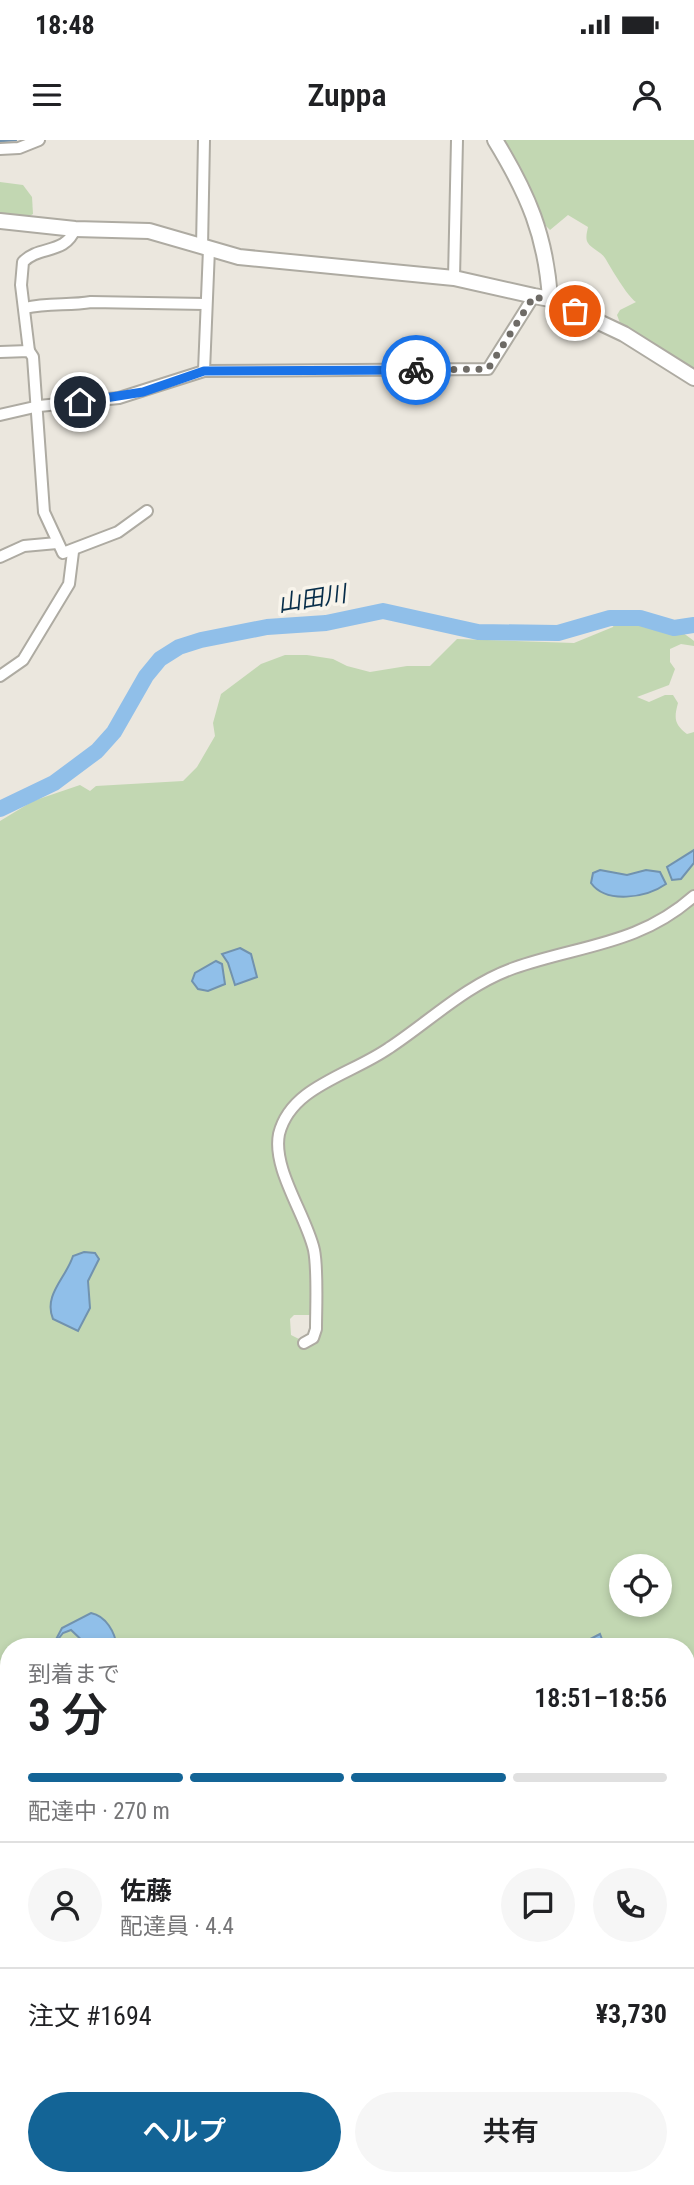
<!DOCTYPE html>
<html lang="ja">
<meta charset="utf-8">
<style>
body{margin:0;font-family:"Roboto Condensed","Noto Sans JP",sans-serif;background:#f6f6f6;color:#202124;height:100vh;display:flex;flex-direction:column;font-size:26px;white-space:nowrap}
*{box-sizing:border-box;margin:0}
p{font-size:23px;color:#757577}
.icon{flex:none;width:38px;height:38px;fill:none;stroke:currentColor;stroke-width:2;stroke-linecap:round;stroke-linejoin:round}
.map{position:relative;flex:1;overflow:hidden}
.panel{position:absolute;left:0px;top:1498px;width:695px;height:548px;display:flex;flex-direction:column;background:#fff;border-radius:28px 28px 0 0;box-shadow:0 4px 10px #0003}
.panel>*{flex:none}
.controls{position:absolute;left:609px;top:1414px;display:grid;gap:14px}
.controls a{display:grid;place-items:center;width:63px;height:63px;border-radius:50%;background:#fff;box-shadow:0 4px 10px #0003;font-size:35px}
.pin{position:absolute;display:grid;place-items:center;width:60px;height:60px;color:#fff;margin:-30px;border:4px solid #fff;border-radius:50%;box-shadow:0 2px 7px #0007}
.courier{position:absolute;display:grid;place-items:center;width:70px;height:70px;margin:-35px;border:5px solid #1a73e8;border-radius:50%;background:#fff;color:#222;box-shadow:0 2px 9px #0007}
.head em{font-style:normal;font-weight:600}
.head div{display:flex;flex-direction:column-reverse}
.head{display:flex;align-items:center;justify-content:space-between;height:119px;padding:0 28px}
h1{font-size:46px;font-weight:600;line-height:52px}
.bar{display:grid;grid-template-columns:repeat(4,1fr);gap:10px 7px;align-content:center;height:84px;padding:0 28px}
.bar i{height:9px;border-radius:5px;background:#e0e0e0}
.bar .on{background:#136496}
.bar p{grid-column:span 4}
.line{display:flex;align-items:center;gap:18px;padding:0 28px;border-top:2px solid #e0e0e0}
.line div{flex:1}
.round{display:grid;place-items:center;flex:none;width:74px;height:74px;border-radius:37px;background:#f6f6f6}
.action{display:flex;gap:14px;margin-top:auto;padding:14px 28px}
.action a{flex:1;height:80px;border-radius:42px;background:#136496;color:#fff;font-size:28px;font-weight:600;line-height:80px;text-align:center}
.action a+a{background:#f6f6f6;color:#202124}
.status{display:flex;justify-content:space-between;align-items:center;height:49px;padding:0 35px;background:#fff;direction:ltr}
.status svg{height:19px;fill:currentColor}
header{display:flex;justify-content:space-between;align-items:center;height:91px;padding:0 28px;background:#fff;font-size:32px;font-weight:600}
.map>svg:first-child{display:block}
.green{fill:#c2d7b2;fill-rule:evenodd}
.water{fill:#90bfe9;stroke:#7192ae;stroke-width:2}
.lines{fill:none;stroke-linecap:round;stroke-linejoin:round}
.stream{stroke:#7192ae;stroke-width:2.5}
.river{stroke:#90bfe9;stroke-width:16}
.minor-casing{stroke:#aeaba2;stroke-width:14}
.major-casing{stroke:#aeaba2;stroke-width:18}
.minor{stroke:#fff;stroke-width:10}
.major{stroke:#fff;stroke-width:14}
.done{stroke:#6e6b66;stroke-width:7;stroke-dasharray:0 12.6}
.route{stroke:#1a73e8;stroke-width:9}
.labels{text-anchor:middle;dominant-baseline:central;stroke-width:7;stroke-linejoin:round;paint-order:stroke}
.water-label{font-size:23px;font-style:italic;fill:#072d49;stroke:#f8f4eb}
</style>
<div class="status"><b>18:48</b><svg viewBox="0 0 49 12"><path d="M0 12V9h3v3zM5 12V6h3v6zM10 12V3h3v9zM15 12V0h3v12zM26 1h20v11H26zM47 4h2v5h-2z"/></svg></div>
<header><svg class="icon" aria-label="menu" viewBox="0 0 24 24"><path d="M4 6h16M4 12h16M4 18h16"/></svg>Zuppa<svg class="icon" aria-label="person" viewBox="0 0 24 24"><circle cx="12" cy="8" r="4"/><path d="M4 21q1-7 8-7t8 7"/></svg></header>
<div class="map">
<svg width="694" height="2045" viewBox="0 0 694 2045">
<rect width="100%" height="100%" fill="#ebe7de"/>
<g class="green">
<path d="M 502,0 L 694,0 L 694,228 L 620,183 L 617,175 L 620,170 L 636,162 C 627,156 611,128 605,118 C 600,111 592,109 588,103 C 585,99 587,92 588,87 L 568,75 L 550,90 L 546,86 L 518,25 Z"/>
<polygon points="0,42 23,45 32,57 33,74 26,78 0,76"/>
<path d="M 618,475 C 649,473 672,484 694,501 L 694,506 L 681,504 L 670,509 L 670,522 L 675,529 L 669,545 L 637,557 L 649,562 L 665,555 L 673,555 L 678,563 C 674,578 674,584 687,594 L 694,592 L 694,2045 L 684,2045 L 679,2037 L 686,2037 L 686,1507 L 9,1507 L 9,2037 L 659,2038 L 658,2045 L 0,2045 L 0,681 L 33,661 L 80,645 L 90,651 L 96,646 L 183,641 L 197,627 L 215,596 L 213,583 L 221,554 L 261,524 L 285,515 L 307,515 L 333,519 L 347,526 L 370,532 L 407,526 L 430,526 L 457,499 L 574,503 L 613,487 ZM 687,764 L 672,778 L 650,790 L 599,809 L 493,839 L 389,911 L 320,949 L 299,966 L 282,996 L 281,1014 L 316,1112 L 318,1166 L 323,1183 L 309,1204 L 303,1205 L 303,1201 L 291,1195 L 290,1179 L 294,1175 L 313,1175 L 313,1115 L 276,1012 L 280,982 L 291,966 L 306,952 L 393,903 L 458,853 L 492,835 L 636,791 ZM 621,1426 L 660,1426 L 660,1465 L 621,1465 Z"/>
</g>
<g class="water">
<polygon points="694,710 694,723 681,739 672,740 667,727"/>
<path d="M 600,730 L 627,735 L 646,730 L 660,732 L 666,744 C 646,758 606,764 591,743 L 593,733 Z"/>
<polygon points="240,808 251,814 257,837 235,845 228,823 222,814"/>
<polygon points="216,821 222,824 225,844 208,851 198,849 192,841 195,833"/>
<path d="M 84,1112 L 95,1113 L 99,1119 L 88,1141 L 90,1168 L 78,1191 L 53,1179 C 43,1155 66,1138 73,1116 Z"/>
<path d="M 91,1473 C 106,1476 115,1492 117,1507 L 89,1507 L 71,1490 L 63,1493 L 52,1507 L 62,1488 Z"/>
<polygon points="600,1494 605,1507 575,1507"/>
</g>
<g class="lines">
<polyline class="stream" points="0,1 16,0"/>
<polyline class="river" points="0,669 54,643 97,611 114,592 146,536 160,519 179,507 201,500 267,487 326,483 383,471 478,492 558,493 610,478 640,478 674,488 694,485"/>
<g class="minor-casing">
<g id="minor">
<polyline points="0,9 19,8 39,0"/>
<polyline points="202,107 204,0"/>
<polyline points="454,138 457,0"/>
<path d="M 25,168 C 48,162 69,166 91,162 L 205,164"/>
<path d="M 29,211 L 21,145 L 23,122 C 39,105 65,115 75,89"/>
<polyline points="0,212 29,211 33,217 44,372 63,413 118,392 147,371"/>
<polyline points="204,231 209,109"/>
<polyline points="0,275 39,266 119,258 204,231 488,229 534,156"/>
<polyline points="0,417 24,406 57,403"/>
<polyline points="0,536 23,520 69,444 73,412"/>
<path d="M 304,1203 L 313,1198 L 316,1189 C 316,1168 318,1130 314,1110 C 306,1075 272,1029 279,994 C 283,978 293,965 306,955 C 331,936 363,926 389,908 C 430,881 466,845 514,828 C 580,805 639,805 694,756"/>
<polyline points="0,2025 9,2019"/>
</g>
</g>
<g class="major-casing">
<g id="major">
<path d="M 495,0 C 528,54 546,96 550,159"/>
<polyline points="0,81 75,89 149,91 239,117 454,138 534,156 550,159 624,194 694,238"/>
</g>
</g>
<use href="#minor" class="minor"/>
<use href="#major" class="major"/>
</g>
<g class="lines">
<polyline class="done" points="416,230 488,229 534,156 575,171"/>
<polyline class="route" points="80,262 143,252 204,231 416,230"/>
</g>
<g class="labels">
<g class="water-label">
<text transform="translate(312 459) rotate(-9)">山田川</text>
</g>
</g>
</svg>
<div class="controls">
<a><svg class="icon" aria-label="locate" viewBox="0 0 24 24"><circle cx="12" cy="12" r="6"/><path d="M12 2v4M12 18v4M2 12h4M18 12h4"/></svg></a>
</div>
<div class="pin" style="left:575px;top:171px;background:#ea580c"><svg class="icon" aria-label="bag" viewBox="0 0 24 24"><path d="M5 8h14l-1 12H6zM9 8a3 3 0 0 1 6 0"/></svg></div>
<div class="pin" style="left:80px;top:262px;background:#1f2937"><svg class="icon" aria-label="home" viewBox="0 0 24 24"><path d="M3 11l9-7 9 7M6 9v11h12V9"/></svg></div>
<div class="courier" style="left:416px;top:230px"><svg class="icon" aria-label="bike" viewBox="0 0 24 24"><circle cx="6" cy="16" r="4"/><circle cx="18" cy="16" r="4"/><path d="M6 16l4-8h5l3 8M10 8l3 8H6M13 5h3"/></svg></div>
<section class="panel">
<div class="head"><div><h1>3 分</h1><p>到着まで</p></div><em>18:51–18:56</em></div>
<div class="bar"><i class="on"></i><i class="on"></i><i class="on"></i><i></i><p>配達中 · 270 m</p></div>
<div class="line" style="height:126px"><a class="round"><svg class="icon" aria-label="person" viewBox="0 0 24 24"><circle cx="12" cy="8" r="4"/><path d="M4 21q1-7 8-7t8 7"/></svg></a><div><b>佐藤</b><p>配達員 · 4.4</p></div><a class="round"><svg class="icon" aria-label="chat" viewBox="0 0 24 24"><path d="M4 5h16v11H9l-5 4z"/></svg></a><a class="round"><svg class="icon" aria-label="phone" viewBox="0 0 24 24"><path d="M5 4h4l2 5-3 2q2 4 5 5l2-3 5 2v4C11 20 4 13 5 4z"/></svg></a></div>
<div class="line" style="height:91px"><div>注文 #1694</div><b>¥3,730</b></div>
<div class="action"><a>ヘルプ</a><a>共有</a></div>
</section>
</div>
